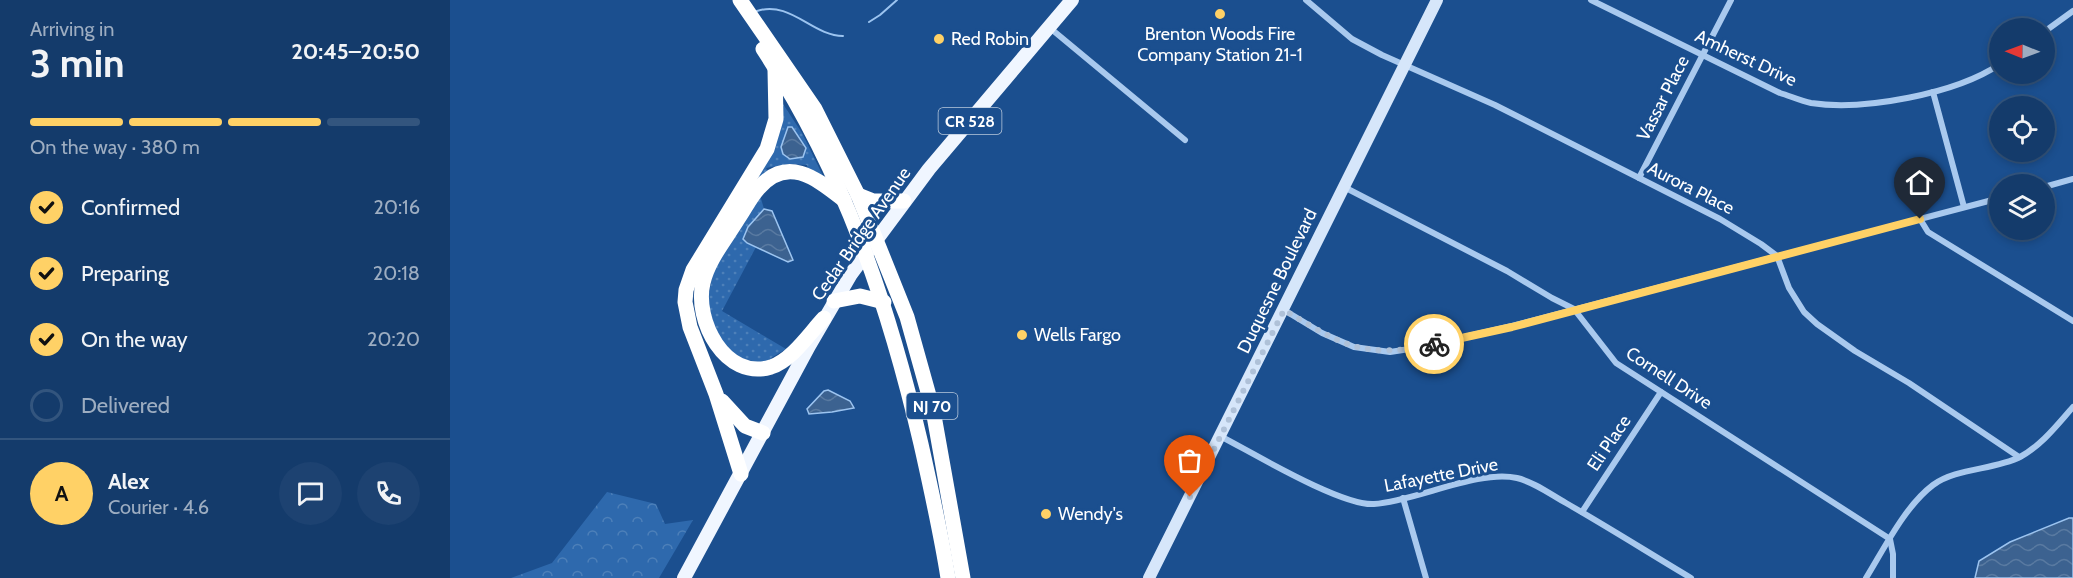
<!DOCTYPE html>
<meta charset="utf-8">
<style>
body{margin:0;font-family:Cabin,sans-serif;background:#1d4271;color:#f1f3f6;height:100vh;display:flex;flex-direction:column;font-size:22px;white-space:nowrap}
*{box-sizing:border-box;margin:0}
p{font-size:20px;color:#9dadc1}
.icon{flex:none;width:33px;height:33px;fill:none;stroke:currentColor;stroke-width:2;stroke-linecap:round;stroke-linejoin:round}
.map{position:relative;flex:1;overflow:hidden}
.panel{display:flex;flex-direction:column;background:#143b6b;width:450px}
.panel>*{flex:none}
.needle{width:39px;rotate:271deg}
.controls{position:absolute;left:1539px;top:18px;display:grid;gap:12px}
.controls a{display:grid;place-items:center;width:66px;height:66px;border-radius:50%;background:#143b6b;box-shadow:0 3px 9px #0003,0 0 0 2px #33557e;font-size:30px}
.pin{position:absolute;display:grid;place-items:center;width:51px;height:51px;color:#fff;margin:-62px -26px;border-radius:50% 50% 50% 0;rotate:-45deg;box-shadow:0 0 6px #0007}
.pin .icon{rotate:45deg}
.courier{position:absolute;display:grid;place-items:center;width:60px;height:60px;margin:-30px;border:4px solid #ffd166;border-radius:50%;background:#fff;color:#222;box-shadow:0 2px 8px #0007}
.headline em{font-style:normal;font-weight:700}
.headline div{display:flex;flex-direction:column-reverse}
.headline{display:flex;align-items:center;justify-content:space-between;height:102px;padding:0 30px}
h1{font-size:39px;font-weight:700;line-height:45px}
.bar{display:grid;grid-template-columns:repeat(4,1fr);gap:9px 6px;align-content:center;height:72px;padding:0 30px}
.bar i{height:8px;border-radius:4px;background:#33557e}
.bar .current{background:#ffd166}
.bar p{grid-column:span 4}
.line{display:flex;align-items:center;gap:15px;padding:0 30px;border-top:2px solid #33557e}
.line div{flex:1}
.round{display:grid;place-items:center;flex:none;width:63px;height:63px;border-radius:32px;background:#1d4271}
ol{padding:0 30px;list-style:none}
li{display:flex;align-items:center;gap:18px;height:66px}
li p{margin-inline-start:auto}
li .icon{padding:6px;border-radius:50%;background:#ffd166;color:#111;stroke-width:4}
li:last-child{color:#9dadc1}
li i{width:33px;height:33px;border:3px solid #33557e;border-radius:50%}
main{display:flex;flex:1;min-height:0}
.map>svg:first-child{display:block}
.grass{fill:url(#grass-dots)}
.forest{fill:url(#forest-crowns)}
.water{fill:url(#water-waves);stroke:#9cc4f0;stroke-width:1.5}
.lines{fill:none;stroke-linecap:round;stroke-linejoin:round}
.stream{stroke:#9cc4f0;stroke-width:2}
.street{stroke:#a9c9ee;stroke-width:6}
.secondary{stroke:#d6e6fa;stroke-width:12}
.primary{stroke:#f0f6ff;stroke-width:14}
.highway{stroke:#fff;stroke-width:15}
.done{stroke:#afc1d8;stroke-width:6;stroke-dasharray:0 10.8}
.route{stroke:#ffd166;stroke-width:8}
.poi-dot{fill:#ffd166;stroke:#1b4f8f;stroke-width:2}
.labels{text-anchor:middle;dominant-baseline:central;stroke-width:6;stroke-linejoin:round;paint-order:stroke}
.shield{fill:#1b4f8f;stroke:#bbcadd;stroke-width:1.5}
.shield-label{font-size:16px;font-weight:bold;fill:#fff}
.poi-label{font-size:18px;fill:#fff;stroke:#1b4f8f;text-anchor:start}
.street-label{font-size:18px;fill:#fff;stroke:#1b4f8f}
</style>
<main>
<section class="panel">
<div class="headline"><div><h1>3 min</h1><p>Arriving in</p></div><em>20:45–20:50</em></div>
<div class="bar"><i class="current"></i><i class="current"></i><i class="current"></i><i></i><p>On the way · 380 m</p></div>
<ol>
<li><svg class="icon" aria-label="check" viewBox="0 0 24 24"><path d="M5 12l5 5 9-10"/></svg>Confirmed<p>20:16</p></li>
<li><svg class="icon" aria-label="check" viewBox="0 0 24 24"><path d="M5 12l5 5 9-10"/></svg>Preparing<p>20:18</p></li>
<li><svg class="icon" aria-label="check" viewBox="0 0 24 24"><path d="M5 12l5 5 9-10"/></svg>On the way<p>20:20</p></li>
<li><i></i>Delivered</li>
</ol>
<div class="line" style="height:108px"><b class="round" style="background:#ffd166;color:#111">A</b><div><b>Alex</b><p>Courier · 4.6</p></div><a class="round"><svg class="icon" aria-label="chat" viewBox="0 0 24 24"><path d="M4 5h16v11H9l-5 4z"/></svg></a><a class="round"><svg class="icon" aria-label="phone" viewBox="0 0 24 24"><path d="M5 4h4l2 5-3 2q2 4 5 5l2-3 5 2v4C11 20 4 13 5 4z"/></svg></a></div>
</section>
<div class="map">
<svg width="1623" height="578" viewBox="0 0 1623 578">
<defs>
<pattern id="grass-dots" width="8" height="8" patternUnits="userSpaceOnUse" patternTransform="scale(1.5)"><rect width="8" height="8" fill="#2e69ad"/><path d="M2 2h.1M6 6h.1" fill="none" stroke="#4d80b9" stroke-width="1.8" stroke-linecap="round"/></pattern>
<pattern id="forest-crowns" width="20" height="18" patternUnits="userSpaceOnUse" patternTransform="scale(1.5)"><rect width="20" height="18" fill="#2e69ad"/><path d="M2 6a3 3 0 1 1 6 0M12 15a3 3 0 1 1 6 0" fill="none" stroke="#4d80b9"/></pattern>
<pattern id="water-waves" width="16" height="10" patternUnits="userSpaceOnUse" patternTransform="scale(1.5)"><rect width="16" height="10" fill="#3c6290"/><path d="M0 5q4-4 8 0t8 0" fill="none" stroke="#597aa1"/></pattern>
</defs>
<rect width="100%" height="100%" fill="#1b4f8f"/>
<g class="grass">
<polygon points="333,104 352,133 373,176 358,169 357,165 338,164 316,168 319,173 269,242"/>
<polygon points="310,195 314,209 298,227 306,247 272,311 336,349 321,358 322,361 312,363 288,358 268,337 257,302 264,269"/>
</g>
<polygon class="forest" points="157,492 206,504 215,524 243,520 209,578 61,578 102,563"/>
<g class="water">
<polygon points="338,127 342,127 356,148 353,157 340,159 333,154 331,147"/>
<polygon points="314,209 322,211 343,260 338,262 297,243 293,239 298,227"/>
<polygon points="378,390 400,401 404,408 382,412 359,414 357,409 374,391"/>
<polygon points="1619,518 1623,518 1623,578 1525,578 1529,561 1560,542"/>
</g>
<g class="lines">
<g class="stream">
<path d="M 307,11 C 340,0 363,36 393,36"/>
<polyline points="419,22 430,15 447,0"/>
</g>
<g class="street">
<polyline points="856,0 902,39 932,55 1045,105 1270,219 1311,244 1327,256 1339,288 1354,312 1367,324 1405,351 1459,383 1569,457"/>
<path d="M 1141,0 L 1330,93 C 1340,96 1351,101 1361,103 C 1413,111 1506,94 1550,64"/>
<polyline points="600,28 735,140"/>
<polyline points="1594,32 1623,11"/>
<polyline points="1483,92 1514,207"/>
<polyline points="1189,178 1281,0"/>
<polyline points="894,187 1057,271 1102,298 1124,309 1166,363 1440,539 1443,554 1443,578"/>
<polyline points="1594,187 1623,179"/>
<polyline points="1470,219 1478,232 1623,321"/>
<polyline points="834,310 872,333 904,347 940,352 966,348 1062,326 1550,198"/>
<path d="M 770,436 C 803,453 891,506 924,504 C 966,501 1029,469 1067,478 C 1084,482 1100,494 1116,503 C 1158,527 1199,553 1241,578"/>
<polyline points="953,498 976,578"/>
<polyline points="1132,512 1211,392"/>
<path d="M 1416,578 C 1434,549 1455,506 1483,485 C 1506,468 1544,470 1570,457 C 1592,445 1607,425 1623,407"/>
</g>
<polyline class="secondary" points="699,578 987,0"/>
<polyline class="primary" points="234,578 359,346 401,274 479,169 622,0"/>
<g class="highway">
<polyline points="290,0 365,109 408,195 441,277 457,317 483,410 513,578"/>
<path d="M 313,49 C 394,172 438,303 471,444 C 481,489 491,533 498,578"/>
<polyline points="408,195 423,201 454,201"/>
<polyline points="384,301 410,296 434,302"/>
<path d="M 374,318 C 359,334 342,360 321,367 C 275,381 244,320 253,283 C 258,260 276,239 288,219 C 295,209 300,198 308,189 C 337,154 367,179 394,200"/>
<polyline points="272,401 295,426 313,433"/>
<polyline points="291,474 266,394 240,327 235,302 236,290 243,270 317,149 326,119 325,70"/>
</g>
</g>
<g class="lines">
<path class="done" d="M 740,497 L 834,310 C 893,345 913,360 984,344"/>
<polyline class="route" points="984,344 1062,327 1470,219"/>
</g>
<g class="poi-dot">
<circle cx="770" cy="14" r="6"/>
<circle cx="489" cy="39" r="6"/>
<circle cx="572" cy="335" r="6"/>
<circle cx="596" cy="514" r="6"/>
</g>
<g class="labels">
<g class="shield">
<rect x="488.5" y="108" width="63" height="26" rx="4.5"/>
<rect x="456.5" y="393" width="51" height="26" rx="4.5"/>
</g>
<g class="shield-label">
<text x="520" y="121">CR 528</text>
<text x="482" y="406">NJ 70</text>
</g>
<g class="poi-label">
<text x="770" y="34" text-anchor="middle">Brenton Woods Fire<tspan x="770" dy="21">Company Station 21-1</tspan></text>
<text x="501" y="39">Red Robin</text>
<text x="584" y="335">Wells Fargo</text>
<text x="608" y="514">Wendy's</text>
</g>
<g class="street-label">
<text transform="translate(1296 58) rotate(25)">Amherst Drive</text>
<text transform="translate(1213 98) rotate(-63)">Vassar Place</text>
<text transform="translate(1241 188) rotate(27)">Aurora Place</text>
<text transform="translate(411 234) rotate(-55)">Cedar Bridge Avenue</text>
<text transform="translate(827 281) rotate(-64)">Duquesne Boulevard</text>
<text transform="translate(1219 378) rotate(33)">Cornell Drive</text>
<text transform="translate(1159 443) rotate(-56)">Eli Place</text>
<text transform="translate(991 475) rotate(-11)">Lafayette Drive</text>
</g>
</g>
</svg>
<div class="controls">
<a><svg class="needle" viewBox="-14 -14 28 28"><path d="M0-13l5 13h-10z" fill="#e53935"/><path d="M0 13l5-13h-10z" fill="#9dadc1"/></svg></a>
<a><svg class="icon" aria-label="locate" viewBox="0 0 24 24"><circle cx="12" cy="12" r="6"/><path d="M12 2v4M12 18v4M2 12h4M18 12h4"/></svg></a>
<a><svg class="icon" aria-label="layers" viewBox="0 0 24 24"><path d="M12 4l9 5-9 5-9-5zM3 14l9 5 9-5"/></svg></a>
</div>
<div class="pin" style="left:740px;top:497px;background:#ea580c"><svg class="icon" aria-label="bag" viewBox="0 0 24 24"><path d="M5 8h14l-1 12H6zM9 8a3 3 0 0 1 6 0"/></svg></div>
<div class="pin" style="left:1470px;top:219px;background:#1f2937"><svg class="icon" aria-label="home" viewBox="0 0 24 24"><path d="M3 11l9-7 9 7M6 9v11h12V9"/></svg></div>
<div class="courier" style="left:984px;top:344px"><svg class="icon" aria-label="bike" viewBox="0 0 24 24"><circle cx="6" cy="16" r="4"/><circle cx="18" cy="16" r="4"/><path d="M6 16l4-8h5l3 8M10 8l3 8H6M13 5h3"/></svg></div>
</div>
</main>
